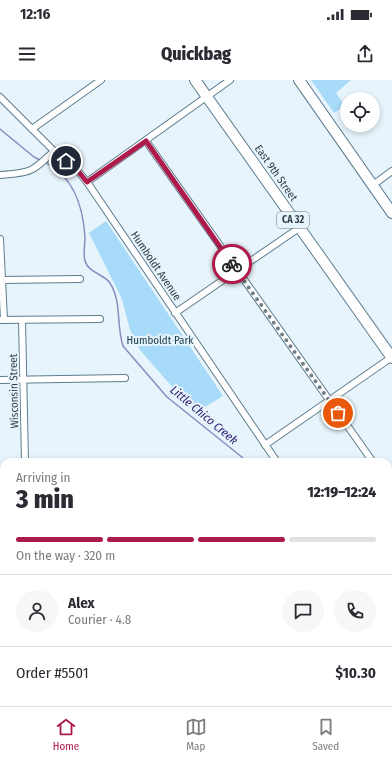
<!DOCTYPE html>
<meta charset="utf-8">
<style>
body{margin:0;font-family:"Fira Sans Condensed",sans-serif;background:#f7f7f7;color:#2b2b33;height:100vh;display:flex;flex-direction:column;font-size:15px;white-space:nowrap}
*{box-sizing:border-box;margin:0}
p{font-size:13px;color:#7c7c81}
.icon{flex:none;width:22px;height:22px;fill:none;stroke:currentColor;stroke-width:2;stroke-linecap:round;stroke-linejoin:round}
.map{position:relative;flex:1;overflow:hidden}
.drawer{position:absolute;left:0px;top:378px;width:392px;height:248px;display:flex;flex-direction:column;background:#fff;border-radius:12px 12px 0 0;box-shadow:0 2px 6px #0003}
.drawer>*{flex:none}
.fabs{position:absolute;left:340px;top:12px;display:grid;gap:8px}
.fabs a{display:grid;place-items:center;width:40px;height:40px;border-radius:50%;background:#fff;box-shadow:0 2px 6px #0003;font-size:20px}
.pin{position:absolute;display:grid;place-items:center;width:34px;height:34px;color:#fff;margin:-17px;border:2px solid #fff;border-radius:50%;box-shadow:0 1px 4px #0007}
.courier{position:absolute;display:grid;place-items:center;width:40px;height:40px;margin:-20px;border:3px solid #ad1b4c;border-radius:50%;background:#fff;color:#222;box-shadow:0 1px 5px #0007}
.head em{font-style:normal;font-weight:800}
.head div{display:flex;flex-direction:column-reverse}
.head{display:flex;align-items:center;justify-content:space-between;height:68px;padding:0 16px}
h1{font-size:26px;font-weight:800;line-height:30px}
.bar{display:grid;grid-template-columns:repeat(4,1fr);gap:6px 4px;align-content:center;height:48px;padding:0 16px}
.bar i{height:5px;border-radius:3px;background:#e1e1e2}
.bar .on{background:#ad1b4c}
.bar p{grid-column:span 4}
.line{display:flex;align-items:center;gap:10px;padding:0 16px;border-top:1px solid #e1e1e2}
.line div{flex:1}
.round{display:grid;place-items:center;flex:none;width:42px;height:42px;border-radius:21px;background:#f7f7f7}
.status{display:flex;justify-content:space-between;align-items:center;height:28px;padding:0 20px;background:#fff;direction:ltr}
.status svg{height:11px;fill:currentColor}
header{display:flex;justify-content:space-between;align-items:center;height:52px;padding:0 16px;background:#fff;font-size:18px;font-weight:800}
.tab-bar{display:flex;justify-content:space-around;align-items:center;height:56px;border-top:1px solid #e1e1e2;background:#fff;font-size:11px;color:#7c7c81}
.tab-bar a{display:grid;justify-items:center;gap:2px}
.tab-bar .on{color:#ad1b4c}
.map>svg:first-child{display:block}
.green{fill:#a7dbf9}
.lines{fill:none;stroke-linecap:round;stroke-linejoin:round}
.stream{stroke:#8b8cc0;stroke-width:1.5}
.minor-casing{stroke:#5d7c8e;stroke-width:8}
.primary-casing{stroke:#5d7c8e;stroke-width:12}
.motorway-casing{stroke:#5d7c8e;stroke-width:14}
.minor{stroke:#fff;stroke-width:6}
.primary{stroke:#fff;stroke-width:10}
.motorway{stroke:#fff;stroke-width:12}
.done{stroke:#707e86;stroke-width:4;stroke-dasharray:0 7.2}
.route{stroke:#ad1b4c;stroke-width:5}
.labels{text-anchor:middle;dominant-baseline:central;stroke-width:4;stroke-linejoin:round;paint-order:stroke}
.shield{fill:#e7f4fc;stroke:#67757d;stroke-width:1}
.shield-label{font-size:10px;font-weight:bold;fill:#303e46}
.street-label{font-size:11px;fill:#303e46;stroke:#e7f4fc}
.park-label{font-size:11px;fill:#15394b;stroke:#e7f4fc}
.water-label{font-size:12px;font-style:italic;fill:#352474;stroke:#e7f4fc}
</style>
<div class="status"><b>12:16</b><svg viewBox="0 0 49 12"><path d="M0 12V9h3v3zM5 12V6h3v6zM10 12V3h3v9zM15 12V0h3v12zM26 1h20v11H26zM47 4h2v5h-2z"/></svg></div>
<header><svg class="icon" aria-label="menu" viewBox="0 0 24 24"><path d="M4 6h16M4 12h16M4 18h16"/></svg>Quickbag<svg class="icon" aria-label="share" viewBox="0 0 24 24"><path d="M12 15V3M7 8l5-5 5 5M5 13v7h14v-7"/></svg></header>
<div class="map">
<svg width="392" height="626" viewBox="0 0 392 626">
<rect width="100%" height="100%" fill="#e7f4fc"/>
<g class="green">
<polygon points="311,0 351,0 336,13 345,26 334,33"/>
<polygon points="106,141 223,316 195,333 140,270 130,250 122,219 89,153"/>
<polygon points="80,622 294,622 289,626 0,626 77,625"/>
</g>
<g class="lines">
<g class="stream">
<polyline points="0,49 34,77 42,81"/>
<path d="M 45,82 C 74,97 83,126 85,157 C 85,164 83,175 85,181 C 88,192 105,195 110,203 C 122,222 116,245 123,266 L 167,317 L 248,382"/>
<polyline points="356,622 357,626"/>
</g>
<g class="minor-casing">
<g id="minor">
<polyline points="0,17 54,71 77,90 87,102 277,382"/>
<polyline points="32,49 101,0"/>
<polyline points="146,61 373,382"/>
<path d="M 0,95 C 31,93 32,92 54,71"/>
<polyline points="87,102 230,0"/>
<polyline points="373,105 392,91"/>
<polyline points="0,159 4,240"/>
<polyline points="2,200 80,199"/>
<polyline points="175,233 299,148"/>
<polyline points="0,240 100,239"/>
<polyline points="22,240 25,382"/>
<polyline points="0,300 125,298"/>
<polyline points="265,365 392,277"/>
<polyline points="388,404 392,409"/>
<polyline points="0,412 4,412"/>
<polyline points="388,521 392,517"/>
<polyline points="0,574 4,574"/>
</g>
</g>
<g class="primary-casing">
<g id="primary">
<polyline points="195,0 392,278"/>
<polyline points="299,0 392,133"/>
</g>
</g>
<g class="motorway-casing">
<g id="motorway">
<polyline points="388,547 392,543"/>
<polyline points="388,579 392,576"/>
<polyline points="306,626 310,622"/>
<polyline points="332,626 337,622"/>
</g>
</g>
<use href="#minor" class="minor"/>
<use href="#primary" class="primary"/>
<use href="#motorway" class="motorway"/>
</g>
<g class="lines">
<polyline class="done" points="232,184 338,333"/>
<polyline class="route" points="66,81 77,90 87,102 146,61 232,184"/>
</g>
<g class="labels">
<rect class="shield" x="277" y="132" width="32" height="16" rx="3"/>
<g class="shield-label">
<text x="293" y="140">CA 32</text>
</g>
<g class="street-label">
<text transform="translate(276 93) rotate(55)">East 9th Street</text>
<text transform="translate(156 186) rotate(56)">Humboldt Avenue</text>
<text transform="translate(14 311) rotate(-91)">Wisconsin Street</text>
</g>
<g class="park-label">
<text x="160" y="260">Humboldt Park</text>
</g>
<g class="water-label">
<text transform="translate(204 335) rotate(40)">Little Chico Creek</text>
</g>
</g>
</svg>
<div class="fabs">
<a><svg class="icon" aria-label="locate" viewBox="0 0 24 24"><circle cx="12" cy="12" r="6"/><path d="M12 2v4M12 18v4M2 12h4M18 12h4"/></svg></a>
</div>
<div class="pin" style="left:338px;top:333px;background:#ea580c"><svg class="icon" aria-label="bag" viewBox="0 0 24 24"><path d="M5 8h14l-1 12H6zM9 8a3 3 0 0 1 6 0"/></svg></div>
<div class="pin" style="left:66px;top:81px;background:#1f2937"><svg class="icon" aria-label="home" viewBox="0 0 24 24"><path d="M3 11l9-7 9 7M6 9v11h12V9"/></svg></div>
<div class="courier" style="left:232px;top:184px"><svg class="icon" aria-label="bike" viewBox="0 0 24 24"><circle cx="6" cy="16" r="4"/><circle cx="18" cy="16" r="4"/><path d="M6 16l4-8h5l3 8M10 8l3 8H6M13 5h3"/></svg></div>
<section class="drawer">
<div class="head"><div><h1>3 min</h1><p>Arriving in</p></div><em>12:19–12:24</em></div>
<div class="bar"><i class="on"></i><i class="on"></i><i class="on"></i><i></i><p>On the way · 320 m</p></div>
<div class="line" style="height:72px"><a class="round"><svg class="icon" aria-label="person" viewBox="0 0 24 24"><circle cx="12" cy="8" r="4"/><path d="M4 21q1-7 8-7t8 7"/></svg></a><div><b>Alex</b><p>Courier · 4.8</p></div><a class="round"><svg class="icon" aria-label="chat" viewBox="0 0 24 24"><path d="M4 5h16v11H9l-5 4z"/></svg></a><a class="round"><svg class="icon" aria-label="phone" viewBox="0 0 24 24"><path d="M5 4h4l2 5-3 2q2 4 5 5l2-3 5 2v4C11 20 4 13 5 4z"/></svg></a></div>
<div class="line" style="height:52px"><div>Order #5501</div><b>$10.30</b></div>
</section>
</div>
<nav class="tab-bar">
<a class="on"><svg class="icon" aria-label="home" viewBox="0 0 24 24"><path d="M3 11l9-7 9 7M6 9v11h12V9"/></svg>Home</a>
<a><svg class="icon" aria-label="map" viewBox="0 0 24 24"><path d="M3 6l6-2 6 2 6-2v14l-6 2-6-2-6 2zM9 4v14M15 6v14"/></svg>Map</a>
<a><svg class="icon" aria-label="saved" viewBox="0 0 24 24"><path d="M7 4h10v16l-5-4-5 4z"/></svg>Saved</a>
</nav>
